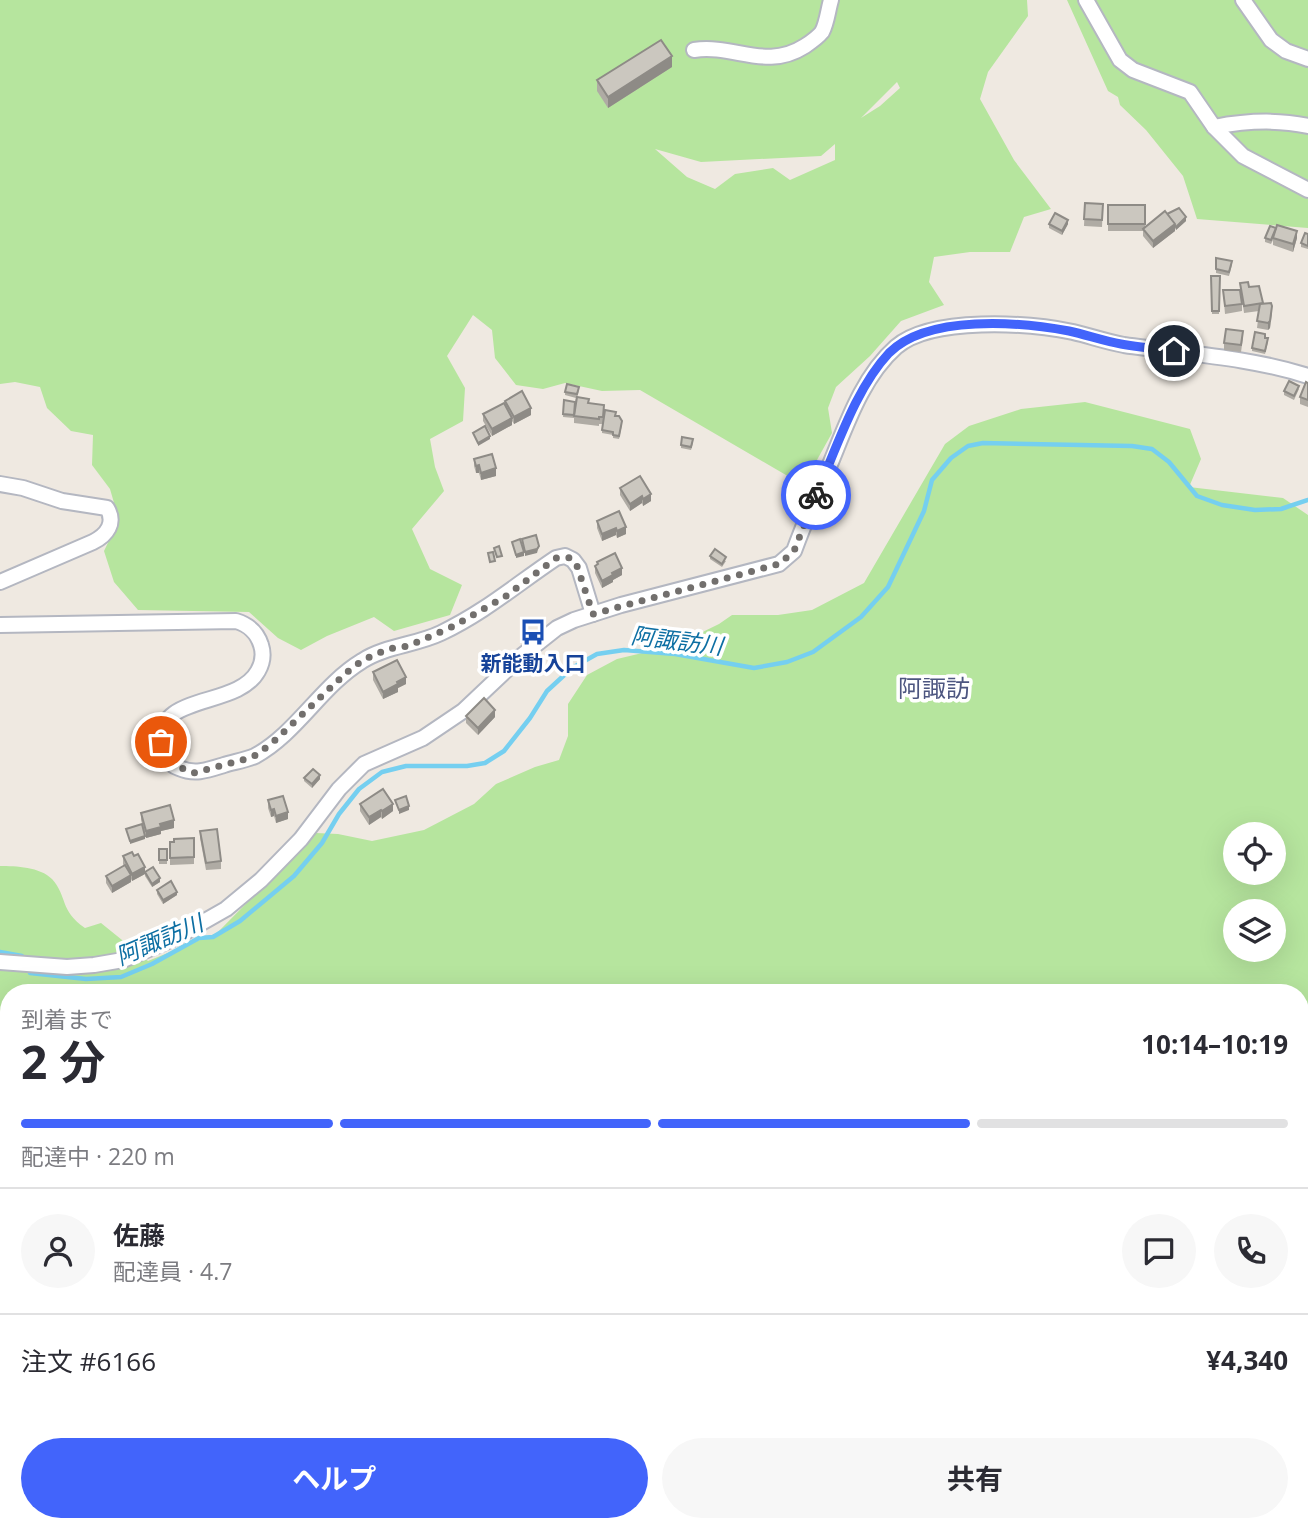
<!DOCTYPE html>
<html lang="ja">
<meta charset="utf-8">
<style>
body{margin:0;font-family:"Open Sans","Noto Sans JP",sans-serif;background:#f7f7f7;color:#2b2b33;height:100vh;display:flex;flex-direction:column;font-size:26px;white-space:nowrap}
*{box-sizing:border-box;margin:0}
p{font-size:23px;color:#7c7c81}
.icon{flex:none;width:38px;height:38px;fill:none;stroke:currentColor;stroke-width:2;stroke-linecap:round;stroke-linejoin:round}
.map{position:relative;flex:1;overflow:hidden}
.side{position:absolute;left:0px;top:984px;width:1309px;height:548px;display:flex;flex-direction:column;background:#fff;border-radius:28px 28px 0 0;box-shadow:0 7px 28px #0002}
.side>*{flex:none}
.fabs{position:absolute;left:1223px;top:822px;display:grid;gap:14px}
.fabs a{display:grid;place-items:center;width:63px;height:63px;border-radius:50%;background:#fff;box-shadow:0 7px 28px #0002;font-size:35px}
.pin{position:absolute;display:grid;place-items:center;width:60px;height:60px;color:#fff;margin:-30px;border:4px solid #fff;border-radius:50%;box-shadow:0 2px 7px #0007}
.courier{position:absolute;display:grid;place-items:center;width:70px;height:70px;margin:-35px;border:5px solid #4264fb;border-radius:50%;background:#fff;color:#222;box-shadow:0 2px 9px #0007}
.summary em{font-style:normal;font-weight:700}
.summary div{display:flex;flex-direction:column-reverse}
.summary{display:flex;align-items:center;justify-content:space-between;height:119px;padding:0 21px}
h1{font-size:46px;font-weight:700;line-height:52px}
.bar{display:grid;grid-template-columns:repeat(4,1fr);gap:10px 7px;align-content:center;height:84px;padding:0 21px}
.bar i{height:9px;border-radius:5px;background:#e1e1e2}
.bar .selected{background:#4264fb}
.bar p{grid-column:span 4}
.line{display:flex;align-items:center;gap:18px;padding:0 21px;border-top:2px solid #e1e1e2}
.line div{flex:1}
.round{display:grid;place-items:center;flex:none;width:74px;height:74px;border-radius:37px;background:#f7f7f7}
.primary-button{display:flex;gap:14px;margin-top:auto;padding:14px 21px}
.primary-button a{flex:1;height:80px;border-radius:42px;background:#4264fb;color:#fff;font-size:28px;font-weight:700;line-height:80px;text-align:center}
.primary-button a+a{background:#f7f7f7;color:#2b2b33}
.map>svg:first-child{display:block}
.green{fill:#b6e59e;fill-rule:evenodd}
.lines{fill:none;stroke-linecap:round;stroke-linejoin:round}
.stream{stroke:#75cff0;stroke-width:4.5}
.minor-casing{stroke:#b4b7c1;stroke-width:18}
.minor{stroke:#fff;stroke-width:14}
.wall{fill:#afaba4}
.shaded-wall{fill:#8e8b86}
.building{fill:#cbc7bf;stroke:#8e8b86;stroke-width:2}
.done{stroke:#726f6d;stroke-width:7;stroke-dasharray:0 12.6}
.route{stroke:#4264fb;stroke-width:9}
.labels{text-anchor:middle;dominant-baseline:central;stroke-width:7;stroke-linejoin:round;paint-order:stroke}
.transit-label{font-size:21px;font-weight:bold;fill:#164399;stroke:#fff}
.water-label{font-size:23px;font-style:italic;fill:#0d6fa3;stroke:#fff}
.quarter-label{font-size:24px;fill:#4d5680;stroke:#fff}
</style>
<div class="map">
<svg width="1308" height="1530" viewBox="0 0 1308 1530">
<rect width="100%" height="100%" fill="#efe9e1"/>
<g class="green">
<path d="M 0,0 L 1027,0 L 1028,16 L 988,72 L 980,99 L 1014,160 L 1051,209 L 1024,217 L 1010,252 L 970,252 L 934,257 L 929,282 L 944,305 L 901,321 L 870,356 L 836,387 L 828,408 L 832,433 L 803,485 L 640,390 L 602,391 L 565,383 L 543,389 L 516,385 L 495,358 L 492,330 L 473,315 L 447,356 L 465,388 L 463,421 L 430,439 L 435,467 L 444,491 L 412,529 L 430,569 L 462,585 L 450,615 L 394,631 L 374,617 L 327,636 L 301,650 L 278,638 L 249,612 L 138,610 L 114,582 L 104,551 L 119,520 L 110,489 L 92,465 L 93,435 L 71,431 L 47,408 L 40,387 L 15,382 L 0,384 ZM 897,82 L 900,88 L 880,106 L 861,118 ZM 835,144 L 835,160 L 790,180 L 773,168 L 735,174 L 715,189 L 687,177 L 655,149 L 701,162 L 821,156 Z"/>
<polygon points="1067,0 1308,0 1308,228 1197,219 1183,176 1146,130 1120,105 1118,97 1108,91"/>
<path d="M 1085,402 L 1190,429 L 1201,459 L 1189,487 L 1283,498 L 1308,515 L 1308,1530 L 0,1530 L 0,866 C 16,866 40,867 52,879 C 68,897 59,910 85,928 L 101,923 L 148,961 L 217,933 L 316,833 L 338,834 L 372,841 L 424,830 L 474,804 L 496,784 L 535,767 L 559,760 L 568,736 L 568,704 L 587,675 L 617,659 L 676,645 L 719,624 L 732,615 L 778,615 L 812,610 L 864,583 L 945,444 L 969,426 L 1021,409 ZM 1236,835 L 1274,835 L 1274,873 L 1236,873 ZM 1236,912 L 1274,912 L 1274,950 L 1236,950 ZM 9,992 L 1300,992 L 1300,1522 L 9,1522 Z"/>
</g>
<g class="lines">
<g class="stream">
<polyline points="0,952 22,956 24,960"/>
<polyline points="28,968 30,973 86,979 121,977 152,964 199,938 213,937 240,921 294,876 322,843 339,814 359,789 382,772 406,766 467,766 485,763 504,751 530,718 547,691 572,668 597,654 624,650 675,654 754,668 787,662 813,652 861,617 888,587 924,511 932,480 951,458 968,446 983,443 1132,446 1152,449 1169,462 1197,496 1222,505 1255,510 1281,509 1308,500"/>
</g>
<g class="minor-casing">
<g id="minor">
<polyline points="1086,0 1120,60 1133,70 1190,92 1214,127 1243,156 1308,190"/>
<polyline points="1243,0 1271,40 1286,51 1308,59"/>
<path d="M 694,50 C 735,44 766,71 805,46 C 811,42 818,37 822,32 C 827,23 828,10 831,0"/>
<path d="M 1214,127 C 1245,121 1277,119 1308,126"/>
<path d="M 0,484 L 23,488 L 62,501 L 107,508 C 116,523 107,535 93,542 L 0,582"/>
<path d="M 0,625 L 236,621 C 249,625 257,632 261,645 C 264,654 263,662 258,671 C 237,709 156,692 161,744 C 163,756 167,764 179,768 C 195,775 208,770 224,765 C 234,762 246,760 255,756 C 297,733 321,686 362,661 C 385,646 416,645 441,633 C 485,612 517,584 556,558 L 565,556 L 573,560 L 579,568 L 593,614"/>
<path d="M 0,962 L 67,967 L 94,965 L 123,960 L 175,938 L 226,909 L 261,880 L 301,839 L 339,789 L 364,764 L 423,738 L 463,711 L 519,658 L 557,628 L 574,620 L 621,605 L 779,564 L 794,551 C 805,521 818,491 831,462 C 847,423 863,376 896,347 C 932,316 1029,323 1073,332 C 1090,336 1107,342 1124,345 C 1186,354 1249,357 1308,376"/>
</g>
</g>
<use href="#minor" class="minor"/>
</g>
<g class="wall">
<polygon points="672,67 608,108 597,91 597,80"/>
<polygon points="1085,203 1103,204 1102,227 1084,226"/>
<polygon points="1108,205 1145,205 1145,227 1167,214 1186,221 1176,230 1175,228 1175,231 1153,248 1143,236 1143,231 1108,231"/>
<polygon points="1049,224 1068,224 1062,235 1049,228"/>
<polygon points="1308,234 1308,249 1301,247 1301,243"/>
<polygon points="1265,238 1297,238 1293,252 1273,245 1273,240 1271,244 1265,242"/>
<polygon points="1216,258 1232,265 1229,276 1216,273"/>
<polygon points="1211,276 1220,276 1219,314 1212,314"/>
<polygon points="1240,283 1249,287 1272,314 1270,328 1268,330 1257,328 1259,311 1244,313"/>
<polygon points="1223,290 1242,304 1242,311 1225,314"/>
<polygon points="1243,338 1241,352 1224,350 1224,343"/>
<polygon points="1265,338 1268,342 1265,354 1252,351 1252,348"/>
<polygon points="1308,383 1308,407 1300,404 1300,397"/>
<polygon points="1299,389 1294,400 1284,395 1284,391"/>
<polygon points="579,390 577,398 604,412 603,424 599,424 599,426 574,423 574,418 563,417 564,400 575,402 576,398 565,395 565,392"/>
<polygon points="505,401 531,415 514,424 512,421 512,425 492,436 483,421 483,414 505,405"/>
<polygon points="615,416 622,425 619,439 613,438 613,435 602,433 602,430"/>
<polygon points="693,443 691,450 681,448 681,445"/>
<polygon points="474,459 496,476 481,480 479,473 476,473 474,466"/>
<polygon points="620,488 651,501 643,506 642,503 630,511 620,495"/>
<polygon points="619,511 626,534 617,538 616,535 602,541 597,528 597,521"/>
<polygon points="710,556 726,561 722,567 710,559"/>
<polygon points="597,562 622,575 613,580 613,582 602,588 595,573 595,566 597,565"/>
<polygon points="373,672 406,684 398,688 398,692 383,699 373,680"/>
<polygon points="466,716 495,717 478,735 466,723"/>
<polygon points="304,778 320,779 312,788 304,781"/>
<polygon points="268,800 288,819 276,823 274,816 271,817 268,808"/>
<polygon points="360,804 393,811 382,819 381,817 369,825 360,811"/>
<polygon points="141,813 174,828 161,831 161,834 146,838 141,820"/>
<polygon points="200,831 221,861 221,869 206,870 200,838"/>
<polygon points="194,838 194,864 170,865 170,842"/>
<rect x="159" y="849" width="8" height="15"/>
<polygon points="123,856 145,874 132,881 131,879 131,882 112,893 106,883 106,876 124,866 123,864"/>
<polygon points="145,872 160,882 152,887 145,876"/>
<polygon points="157,890 177,895 163,904 157,894"/>
</g>
<g class="shaded-wall">
<polygon points="672,56 672,67 608,108 608,97"/>
<polygon points="1186,217 1186,221 1176,230 1176,227"/>
<polygon points="1068,220 1068,224 1062,235 1062,231"/>
<polygon points="1175,224 1175,231 1153,248 1153,241"/>
<polygon points="1297,231 1297,238 1293,252 1293,244"/>
<polygon points="1272,306 1270,328 1268,330 1268,323"/>
<polygon points="531,408 531,415 514,424 514,417"/>
<polygon points="512,418 512,425 492,436 492,429"/>
<polygon points="490,436 490,439 478,446 478,443"/>
<polygon points="479,465 479,473 476,473 476,466"/>
<polygon points="496,468 496,476 481,480 481,473"/>
<polygon points="651,494 651,501 643,506 643,499"/>
<polygon points="642,496 642,503 630,511 630,504"/>
<polygon points="626,527 626,534 617,538 617,531"/>
<polygon points="616,528 616,535 602,541 602,534"/>
<polygon points="539,546 537,553 525,556 525,552"/>
<polygon points="524,552 524,556 516,558 516,555"/>
<polygon points="622,568 622,575 613,580 613,582 602,588 602,581 612,573"/>
<polygon points="406,677 406,684 398,688 398,692 383,699 383,692 397,682"/>
<polygon points="495,710 495,717 478,735 478,728"/>
<polygon points="320,775 320,779 312,788 312,784"/>
<polygon points="393,804 393,811 382,819 382,811"/>
<polygon points="409,806 409,810 399,814 399,810"/>
<polygon points="274,809 274,816 271,817 271,810"/>
<polygon points="381,810 381,817 369,825 369,817"/>
<polygon points="288,812 288,819 276,823 276,816"/>
<polygon points="174,820 174,828 161,831 161,834 146,838 146,831 160,824"/>
<polygon points="145,836 145,839 130,844 130,841"/>
<polygon points="145,867 145,874 132,881 132,874"/>
<polygon points="131,875 131,882 112,893 112,886"/>
<polygon points="160,878 160,882 152,887 152,884"/>
<polygon points="177,892 177,895 163,904 163,900"/>
</g>
<g class="building">
<polygon points="661,40 672,56 608,97 597,80"/>
<polygon points="1085,203 1103,204 1102,220 1084,219"/>
<rect x="1108" y="205" width="37" height="19"/>
<polygon points="1179,208 1186,217 1176,227 1167,214"/>
<polygon points="1165,211 1175,224 1153,241 1143,229"/>
<polygon points="1055,213 1068,220 1062,231 1049,224"/>
<polygon points="1277,225 1297,231 1293,244 1273,238"/>
<polygon points="1270,226 1276,228 1271,240 1265,238"/>
<polygon points="1305,233 1308,234 1308,246 1301,243"/>
<polygon points="1216,258 1232,261 1229,272 1216,269"/>
<polygon points="1211,276 1220,276 1219,311 1212,311"/>
<polygon points="1248,282 1249,287 1259,286 1263,303 1244,306 1240,283"/>
<polygon points="1223,290 1240,290 1242,304 1225,306"/>
<polygon points="1271,303 1272,306 1270,321 1268,323 1257,321 1260,304"/>
<polygon points="1226,329 1243,331 1241,345 1224,343"/>
<polygon points="1255,332 1265,334 1265,338 1268,338 1265,351 1252,348"/>
<polygon points="1289,381 1299,386 1294,396 1284,391"/>
<polygon points="1306,382 1308,383 1308,400 1300,397"/>
<polygon points="567,384 579,387 577,394 565,392"/>
<polygon points="522,391 531,408 514,417 505,401"/>
<polygon points="577,397 589,399 588,403 604,405 603,417 599,417 599,419 574,416"/>
<polygon points="564,400 575,402 574,415 563,414"/>
<polygon points="504,403 512,418 492,429 483,414"/>
<polygon points="605,410 616,412 615,416 619,416 622,421 619,436 613,435 613,432 602,430"/>
<polygon points="485,426 490,436 478,443 473,433"/>
<polygon points="682,437 693,439 691,447 681,445"/>
<polygon points="492,454 496,468 481,473 479,465 476,466 474,459"/>
<polygon points="640,476 651,494 643,499 642,496 630,504 620,488"/>
<polygon points="619,511 626,527 617,531 616,528 602,534 597,521"/>
<polygon points="536,535 539,546 537,549 525,552 522,539"/>
<polygon points="520,539 524,552 516,555 512,542"/>
<polygon points="499,546 502,556 497,557 494,548"/>
<polygon points="715,549 726,557 722,564 710,556"/>
<polygon points="493,552 495,561 490,562 488,553"/>
<polygon points="615,553 622,568 612,573 613,575 602,581 595,566 598,564 597,562"/>
<polygon points="397,660 406,677 397,682 398,684 383,692 373,672"/>
<polygon points="484,698 495,710 478,728 466,716"/>
<polygon points="313,769 320,775 312,784 304,778"/>
<polygon points="383,789 393,804 382,811 381,810 369,817 360,804"/>
<polygon points="283,796 288,812 276,816 274,809 271,810 268,800"/>
<polygon points="406,796 409,806 399,810 395,800"/>
<polygon points="170,805 174,820 160,824 161,827 146,831 141,813"/>
<polygon points="142,824 145,836 130,841 126,829"/>
<polygon points="217,829 221,861 206,863 200,831"/>
<polygon points="194,838 194,857 170,858 170,842 174,842 174,839"/>
<rect x="159" y="849" width="8" height="11"/>
<polygon points="132,852 134,856 138,854 145,867 132,874 123,856"/>
<polygon points="125,865 131,875 112,886 106,876"/>
<polygon points="153,867 160,878 152,884 145,872"/>
<polygon points="171,881 177,892 163,900 157,890"/>
</g>
<g class="lines">
<path class="done" d="M 161,742 L 163,754 L 169,763 L 194,773 L 253,757 L 271,744 L 346,673 L 363,660 L 388,649 L 408,646 L 454,626 L 506,596 L 556,558 C 564,557 571,556 576,563 L 593,614 L 779,564 L 794,551 L 816,495"/>
<path class="route" d="M 816,495 C 836,450 855,389 889,353 C 928,314 1020,322 1069,331 C 1087,335 1104,341 1121,344 C 1139,347 1157,349 1174,351"/>
</g>
<defs>
<g id="bus-bare" transform="scale(2.1)"><path d="M-5-6H5V4H4V6H2V4H-2V6H-4V4H-5ZM-3.5-4V0h7V-4ZM-3.5 1.2v1.5H-2V1.2ZM2 1.2v1.5H3.5V1.2Z" fill="#1a4fb4" stroke="#fff" stroke-width="2.5" paint-order="stroke"/></g>
</defs>
<g fill-rule="evenodd">
<use href="#bus-bare" x="533" y="632"/>
</g>
<g class="labels">
<g class="transit-label">
<text x="533" y="663">新能動入口</text>
</g>
<g class="water-label">
<text transform="translate(677 640) rotate(7)">阿諏訪川</text>
<text transform="translate(159 939) rotate(-23)">阿諏訪川</text>
</g>
<g class="quarter-label">
<text x="934" y="687">阿諏訪</text>
</g>
</g>
</svg>
<div class="fabs">
<a><svg class="icon" aria-label="locate" viewBox="0 0 24 24"><circle cx="12" cy="12" r="6"/><path d="M12 2v4M12 18v4M2 12h4M18 12h4"/></svg></a>
<a><svg class="icon" aria-label="layers" viewBox="0 0 24 24"><path d="M12 4l9 5-9 5-9-5zM3 14l9 5 9-5"/></svg></a>
</div>
<div class="pin" style="left:161px;top:742px;background:#ea580c"><svg class="icon" aria-label="bag" viewBox="0 0 24 24"><path d="M5 8h14l-1 12H6zM9 8a3 3 0 0 1 6 0"/></svg></div>
<div class="pin" style="left:1174px;top:351px;background:#1f2937"><svg class="icon" aria-label="home" viewBox="0 0 24 24"><path d="M3 11l9-7 9 7M6 9v11h12V9"/></svg></div>
<div class="courier" style="left:816px;top:495px"><svg class="icon" aria-label="bike" viewBox="0 0 24 24"><circle cx="6" cy="16" r="4"/><circle cx="18" cy="16" r="4"/><path d="M6 16l4-8h5l3 8M10 8l3 8H6M13 5h3"/></svg></div>
<section class="side">
<div class="summary"><div><h1>2 分</h1><p>到着まで</p></div><em>10:14–10:19</em></div>
<div class="bar"><i class="selected"></i><i class="selected"></i><i class="selected"></i><i></i><p>配達中 · 220 m</p></div>
<div class="line" style="height:126px"><a class="round"><svg class="icon" aria-label="person" viewBox="0 0 24 24"><circle cx="12" cy="8" r="4"/><path d="M4 21q1-7 8-7t8 7"/></svg></a><div><b>佐藤</b><p>配達員 · 4.7</p></div><a class="round"><svg class="icon" aria-label="chat" viewBox="0 0 24 24"><path d="M4 5h16v11H9l-5 4z"/></svg></a><a class="round"><svg class="icon" aria-label="phone" viewBox="0 0 24 24"><path d="M5 4h4l2 5-3 2q2 4 5 5l2-3 5 2v4C11 20 4 13 5 4z"/></svg></a></div>
<div class="line" style="height:91px"><div>注文 #6166</div><b>¥4,340</b></div>
<div class="primary-button"><a>ヘルプ</a><a>共有</a></div>
</section>
</div>
